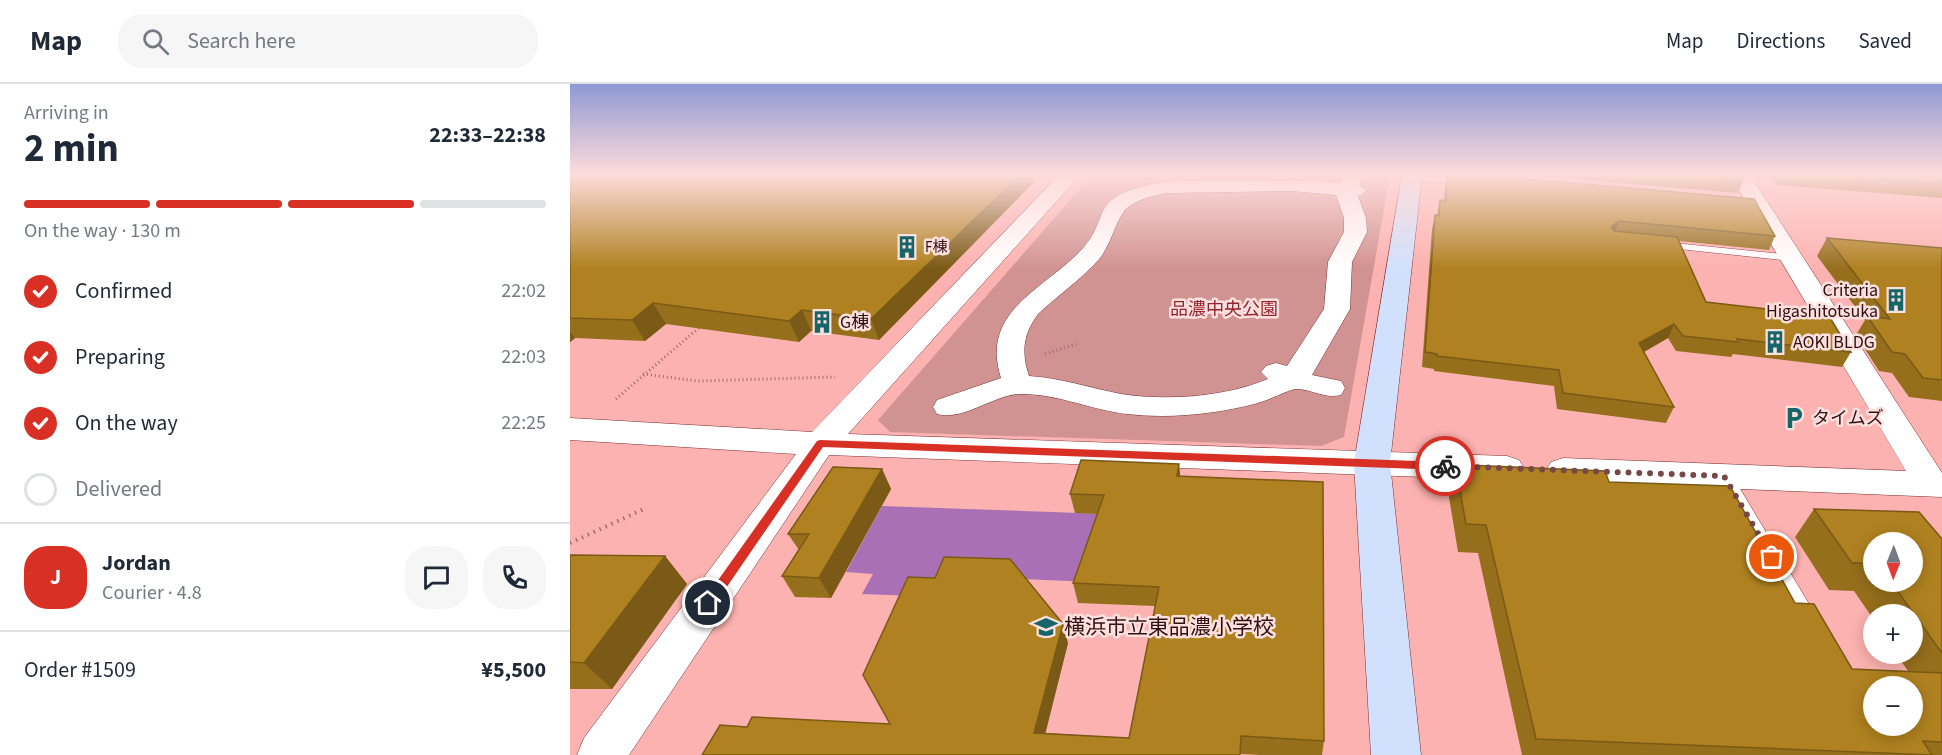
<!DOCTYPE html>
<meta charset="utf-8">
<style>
body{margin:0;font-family:"Source Sans 3","Noto Sans JP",sans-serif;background:#f6f6f7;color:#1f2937;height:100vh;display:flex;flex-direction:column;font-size:22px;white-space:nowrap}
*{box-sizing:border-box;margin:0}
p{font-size:20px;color:#747a83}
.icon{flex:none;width:33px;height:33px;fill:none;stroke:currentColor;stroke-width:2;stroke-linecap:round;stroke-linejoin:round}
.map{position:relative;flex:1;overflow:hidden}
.sheet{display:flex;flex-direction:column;background:#fff;width:570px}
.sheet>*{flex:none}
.needle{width:39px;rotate:181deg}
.controls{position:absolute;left:1293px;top:448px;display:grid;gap:12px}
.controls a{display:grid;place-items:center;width:60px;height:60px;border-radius:50%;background:#fff;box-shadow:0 3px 15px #0003;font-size:30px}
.pin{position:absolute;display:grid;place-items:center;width:51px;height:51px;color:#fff;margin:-26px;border:3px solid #fff;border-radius:50%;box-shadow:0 2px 6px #0007}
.courier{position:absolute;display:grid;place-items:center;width:60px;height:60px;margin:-30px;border:4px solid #d93025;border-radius:50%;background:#fff;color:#222;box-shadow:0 2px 8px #0007}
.overview em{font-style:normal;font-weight:700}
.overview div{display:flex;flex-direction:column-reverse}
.overview{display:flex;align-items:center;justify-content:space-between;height:102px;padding:0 24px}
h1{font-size:39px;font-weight:700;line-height:45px}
.bar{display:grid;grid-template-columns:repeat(4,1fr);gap:9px 6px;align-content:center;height:72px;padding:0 24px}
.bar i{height:8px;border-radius:4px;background:#e0e1e3}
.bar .selected{background:#d93025}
.bar p{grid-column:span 4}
.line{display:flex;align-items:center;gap:15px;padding:0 24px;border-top:2px solid #e0e1e3}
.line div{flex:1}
.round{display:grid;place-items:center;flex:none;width:63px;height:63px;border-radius:24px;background:#f6f6f7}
ol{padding:0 24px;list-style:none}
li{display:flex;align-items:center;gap:18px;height:66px}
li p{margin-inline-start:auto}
li .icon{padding:6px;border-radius:50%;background:#d93025;color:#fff;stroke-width:4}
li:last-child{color:#747a83}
li i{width:33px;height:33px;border:3px solid #e0e1e3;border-radius:50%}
header{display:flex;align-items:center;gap:36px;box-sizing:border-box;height:84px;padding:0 30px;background:#fff;border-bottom:2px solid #e0e1e3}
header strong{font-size:28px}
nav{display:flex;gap:33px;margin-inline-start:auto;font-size:21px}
.search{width:420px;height:54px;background:#f6f6f7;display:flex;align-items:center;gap:15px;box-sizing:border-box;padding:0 21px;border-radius:24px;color:#747a83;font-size:22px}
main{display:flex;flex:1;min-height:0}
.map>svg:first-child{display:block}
.green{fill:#d09391}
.water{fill:#aa70b6}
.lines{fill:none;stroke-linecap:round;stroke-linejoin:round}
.lane-casing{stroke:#7d2f32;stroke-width:1}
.street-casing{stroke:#7d2f32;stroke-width:1}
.secondary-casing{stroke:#7d2f32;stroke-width:1}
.path-far1{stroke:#a36b6a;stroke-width:3;stroke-dasharray:1 3;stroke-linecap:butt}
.path{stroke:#a36b6a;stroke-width:4;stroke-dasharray:1.5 5;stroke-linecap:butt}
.lane{fill:#fff;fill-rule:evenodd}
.street{fill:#fff;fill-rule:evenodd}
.secondary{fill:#d1e1fd;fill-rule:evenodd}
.wall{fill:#966f1c;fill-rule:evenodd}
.shaded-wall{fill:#7a5a16}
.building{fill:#af8120;stroke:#7a5a16;stroke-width:1.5;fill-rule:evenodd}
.route{fill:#d93025}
.done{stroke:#774848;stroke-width:6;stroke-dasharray:0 10.8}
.labels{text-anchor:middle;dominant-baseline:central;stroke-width:5;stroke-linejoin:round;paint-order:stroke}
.far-poi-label{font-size:15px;fill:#300f10;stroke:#fee1df;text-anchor:start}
.poi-label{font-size:18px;fill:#300f10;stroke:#fee1df;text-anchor:start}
.park-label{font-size:18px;fill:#97232f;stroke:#fee1df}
.near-poi-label{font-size:21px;fill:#300f10;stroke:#fee1df;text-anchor:start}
</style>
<header>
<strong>Map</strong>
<div class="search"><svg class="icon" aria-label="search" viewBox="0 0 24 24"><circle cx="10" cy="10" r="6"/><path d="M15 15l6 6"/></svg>Search here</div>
<nav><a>Map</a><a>Directions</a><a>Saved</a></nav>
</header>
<main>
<section class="sheet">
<div class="overview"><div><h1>2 min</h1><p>Arriving in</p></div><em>22:33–22:38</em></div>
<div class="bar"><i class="selected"></i><i class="selected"></i><i class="selected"></i><i></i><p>On the way · 130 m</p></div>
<ol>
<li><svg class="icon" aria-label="check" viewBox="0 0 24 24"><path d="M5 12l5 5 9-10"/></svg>Confirmed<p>22:02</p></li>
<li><svg class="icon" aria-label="check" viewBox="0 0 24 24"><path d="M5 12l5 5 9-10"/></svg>Preparing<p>22:03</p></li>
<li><svg class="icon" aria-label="check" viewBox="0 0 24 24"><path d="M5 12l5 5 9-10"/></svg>On the way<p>22:25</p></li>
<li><i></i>Delivered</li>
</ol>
<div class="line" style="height:108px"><b class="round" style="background:#d93025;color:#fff">J</b><div><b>Jordan</b><p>Courier · 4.8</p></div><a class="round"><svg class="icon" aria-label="chat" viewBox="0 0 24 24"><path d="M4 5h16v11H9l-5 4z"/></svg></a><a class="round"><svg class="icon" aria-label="phone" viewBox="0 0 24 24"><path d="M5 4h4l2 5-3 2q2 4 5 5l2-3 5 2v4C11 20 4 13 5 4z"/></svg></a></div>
<div class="line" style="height:78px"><div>Order #1509</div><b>¥5,500</b></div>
</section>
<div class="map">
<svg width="1372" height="671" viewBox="0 0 1372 671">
<rect width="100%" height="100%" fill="#fcb2b0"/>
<polygon class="green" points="522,91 820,91 774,353 751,362 320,348 308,336"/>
<polygon class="water" points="312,422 538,430 523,498 382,492 373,513 292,510 303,490 276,488"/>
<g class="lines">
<g class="lane-casing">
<g id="lane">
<polygon points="1094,158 1222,171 1228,174 1222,177 1090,163 1088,161"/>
<polygon points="1154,386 1160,388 1245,530 1248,536 1245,542 1238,544 1231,542 1146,392 1148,388"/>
</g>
</g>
<g class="street-casing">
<g id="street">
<polygon points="489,91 510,91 278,350 937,372 949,376 954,384 949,392 937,396 259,371 59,671 7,671 14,654 226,370 0,356 0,334 242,348"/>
<path d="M 775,91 L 795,91 L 789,101 L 796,106 L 793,110 L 788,112 L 796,134 L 797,148 L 782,178 L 780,225 L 742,291 L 771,297 L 775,304 L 771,311 C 754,315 742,305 726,305 C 720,305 697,317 688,319 C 646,330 601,335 557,330 C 521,326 486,309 449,310 C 421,312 394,337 367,330 L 363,323 L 367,316 L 431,294 C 409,225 477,205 514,163 C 539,134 521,117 570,103 C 600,94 630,97 660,97 C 698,97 731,95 770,99 ZM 722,107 L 766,111 L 774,134 L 774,148 L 758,178 L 754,225 L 717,282 L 706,279 L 696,282 L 691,288 L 698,295 C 655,313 597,317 551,310 C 520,304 491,294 459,292 C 451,268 453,250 468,230 C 488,211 512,195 530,174 C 541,160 547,134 556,125 C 567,115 584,111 598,109 Z"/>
<polygon points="845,91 919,91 925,93 928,97 925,101 918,103 855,97 848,95"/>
<polygon points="1160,91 1180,91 1372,389 1372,413 993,398 981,394 976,386 981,378 993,374 1336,387"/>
</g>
</g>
<g class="secondary-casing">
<polygon id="secondary" points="832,91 852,91 820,379 851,671 801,671 784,379"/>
</g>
<g class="path-far1">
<polyline points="475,270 506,260"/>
<polyline points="73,290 128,297 265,293"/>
<polyline points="46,315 131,242"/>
</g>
<polyline class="path" points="0,459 74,425"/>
<use href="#lane" class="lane"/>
<use href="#street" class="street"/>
<use href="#secondary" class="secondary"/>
</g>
<g class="wall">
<polygon points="0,91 463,99 309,256 241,247 229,258 96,240 75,257 5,254 0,258"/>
<polygon points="876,91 1205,152 1199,166 1109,157 1136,218 1281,268 1272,283 1163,270 1161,273 1106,267 1098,254 1074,268 1104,323 1096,339 987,325 984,302 864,287 864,285 852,283 862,145 865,131 867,131 870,116 874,116 875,101"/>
<polygon points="957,91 1172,91 1174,95 1168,109"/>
<polygon points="1200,91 1372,91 1372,114 1208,101"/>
<polygon points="1257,154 1372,164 1372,317 1339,313 1322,289 1309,287 1286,251 1295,236 1247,172"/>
<path d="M 895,381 L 1039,398 L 1225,519 L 1282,585 L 1338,587 L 1326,570 L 1342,570 L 1342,531 L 1304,531 L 1304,536 L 1284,507 L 1259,506 L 1225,453 L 1244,425 L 1372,455 L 1372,671 L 952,671 L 908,469 L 888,468 L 879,413 L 886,385 L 894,385 ZM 1304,459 L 1342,498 L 1304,498 Z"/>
<polygon points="312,385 321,405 261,514 225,513 212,492 229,466 218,450"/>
<polygon points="610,392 754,657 752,671 690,671 177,643 320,640 498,559 475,649 559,654 585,522 508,519 503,499 527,430 505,429 500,410"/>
<polygon points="0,471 95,472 117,500 42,605 0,605"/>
</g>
<g class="shaded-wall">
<polygon points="450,91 462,91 463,99 309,256 301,235"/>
<polygon points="1049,137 1044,151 1041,143"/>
<polygon points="83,219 96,240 75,257 62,236"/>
<polygon points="232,226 241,247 229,258 219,237"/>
<polygon points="1104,240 1098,254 1063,274 1069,259"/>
<polygon points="0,248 5,254 0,258"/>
<polygon points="609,380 611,399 607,392"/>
<polygon points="312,385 321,405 261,514 249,494"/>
<polygon points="95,472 117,500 42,605 14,579"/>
<polygon points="493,540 498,559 471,667 464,649"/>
</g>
<g class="building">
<polygon points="0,91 450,91 301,235 232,226 219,237 83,219 62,236 0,234"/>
<polygon points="877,91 910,91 1184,115 1205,152 1049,137 1041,143 1044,147 1107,153 1136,218 1259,232 1281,268 1167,255 1168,258 1113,252 1104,240 1069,259 1104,323 993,309 989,286 867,272 867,270 855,268 865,131 869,132 870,116 876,117"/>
<polygon points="1129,91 1172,91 1174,95"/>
<polygon points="1261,91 1372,91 1372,100"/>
<polygon points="1257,154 1372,164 1372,296 1353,294 1335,270 1322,268 1297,232 1320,235"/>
<polygon points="511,376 609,380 607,392 753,398 754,657 671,652 670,671 132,671 150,641 177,643 182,633 320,640 293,591 338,493 365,494 374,473 440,475 493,540 464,649 559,654 589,503 503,499 534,411 500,410"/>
<path d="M 895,381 L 1035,387 L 1039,398 L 1160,402 L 1225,519 L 1244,520 L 1282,585 L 1372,589 L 1372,658 L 1353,657 L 1362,671 L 966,655 L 916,441 L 896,440 L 886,385 L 896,386 ZM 1304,603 L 1342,603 L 1342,642 L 1304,642 Z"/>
<polygon points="263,383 312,385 249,494 212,492 239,450 218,450"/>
<polygon points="1244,425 1349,428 1372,455 1372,569 1321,498 1342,498 1342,459 1304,459 1304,479 1282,479"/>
<polygon points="0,471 95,472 14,579 0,578"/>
</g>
<linearGradient id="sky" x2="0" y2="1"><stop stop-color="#8f99d4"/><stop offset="0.49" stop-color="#fedcdb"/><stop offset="1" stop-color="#fedcdb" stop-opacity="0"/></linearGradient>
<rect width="1372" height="185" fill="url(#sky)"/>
<polygon class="route" points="250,356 875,378 880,382 875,386 253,363 143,523 134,523 132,519 134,516 247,357"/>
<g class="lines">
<polyline class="done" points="875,382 1154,392 1202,473"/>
</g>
<defs>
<g id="building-bare" transform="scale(1.8)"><path d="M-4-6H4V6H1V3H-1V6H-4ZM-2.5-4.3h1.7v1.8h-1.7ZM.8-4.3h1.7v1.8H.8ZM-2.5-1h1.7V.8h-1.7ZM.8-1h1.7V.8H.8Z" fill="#166569" stroke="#fee1df" stroke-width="2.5" paint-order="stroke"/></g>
<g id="parking-bare" transform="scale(1.8)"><path d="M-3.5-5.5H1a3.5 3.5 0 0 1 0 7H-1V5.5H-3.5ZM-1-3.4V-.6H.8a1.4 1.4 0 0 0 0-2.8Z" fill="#166569" stroke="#fee1df" stroke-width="2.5" paint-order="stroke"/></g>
<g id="school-bare" transform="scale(1.8)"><path d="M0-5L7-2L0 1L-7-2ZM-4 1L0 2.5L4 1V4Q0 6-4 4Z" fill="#166569" stroke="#fee1df" stroke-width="2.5" paint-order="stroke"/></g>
</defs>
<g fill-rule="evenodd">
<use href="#building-bare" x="337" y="163"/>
<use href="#building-bare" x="1326" y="216"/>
<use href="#building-bare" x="252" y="238"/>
<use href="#building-bare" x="1205" y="258"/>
<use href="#parking-bare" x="1224" y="334"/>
<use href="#school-bare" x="476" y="543"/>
</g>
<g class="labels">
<g class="far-poi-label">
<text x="355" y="163">F棟</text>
</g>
<g class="poi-label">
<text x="1308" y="206" text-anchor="end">Criteria<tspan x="1308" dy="21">Higashitotsuka</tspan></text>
<text x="270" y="238">G棟</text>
<text x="1223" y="258">AOKI BLDG</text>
<text x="1242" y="334">タイムズ</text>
</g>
<g class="park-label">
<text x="654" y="225">品濃中央公園</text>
</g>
<g class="near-poi-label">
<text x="494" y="543">横浜市立東品濃小学校</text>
</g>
</g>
</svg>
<div class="controls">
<a><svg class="needle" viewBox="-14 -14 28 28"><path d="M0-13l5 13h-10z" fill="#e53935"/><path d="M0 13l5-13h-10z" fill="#747a83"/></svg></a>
<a>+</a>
<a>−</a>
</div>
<div class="pin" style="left:1202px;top:473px;background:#ea580c"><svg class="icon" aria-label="bag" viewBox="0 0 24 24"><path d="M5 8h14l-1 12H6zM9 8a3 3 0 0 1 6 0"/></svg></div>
<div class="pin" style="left:138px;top:519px;background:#1f2937"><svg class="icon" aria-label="home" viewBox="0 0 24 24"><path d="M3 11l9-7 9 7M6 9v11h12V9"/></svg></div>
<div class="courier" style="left:875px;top:382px"><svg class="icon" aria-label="bike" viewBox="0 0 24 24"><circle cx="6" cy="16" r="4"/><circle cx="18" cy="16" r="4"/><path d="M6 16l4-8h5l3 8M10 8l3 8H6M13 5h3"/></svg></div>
</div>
</main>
